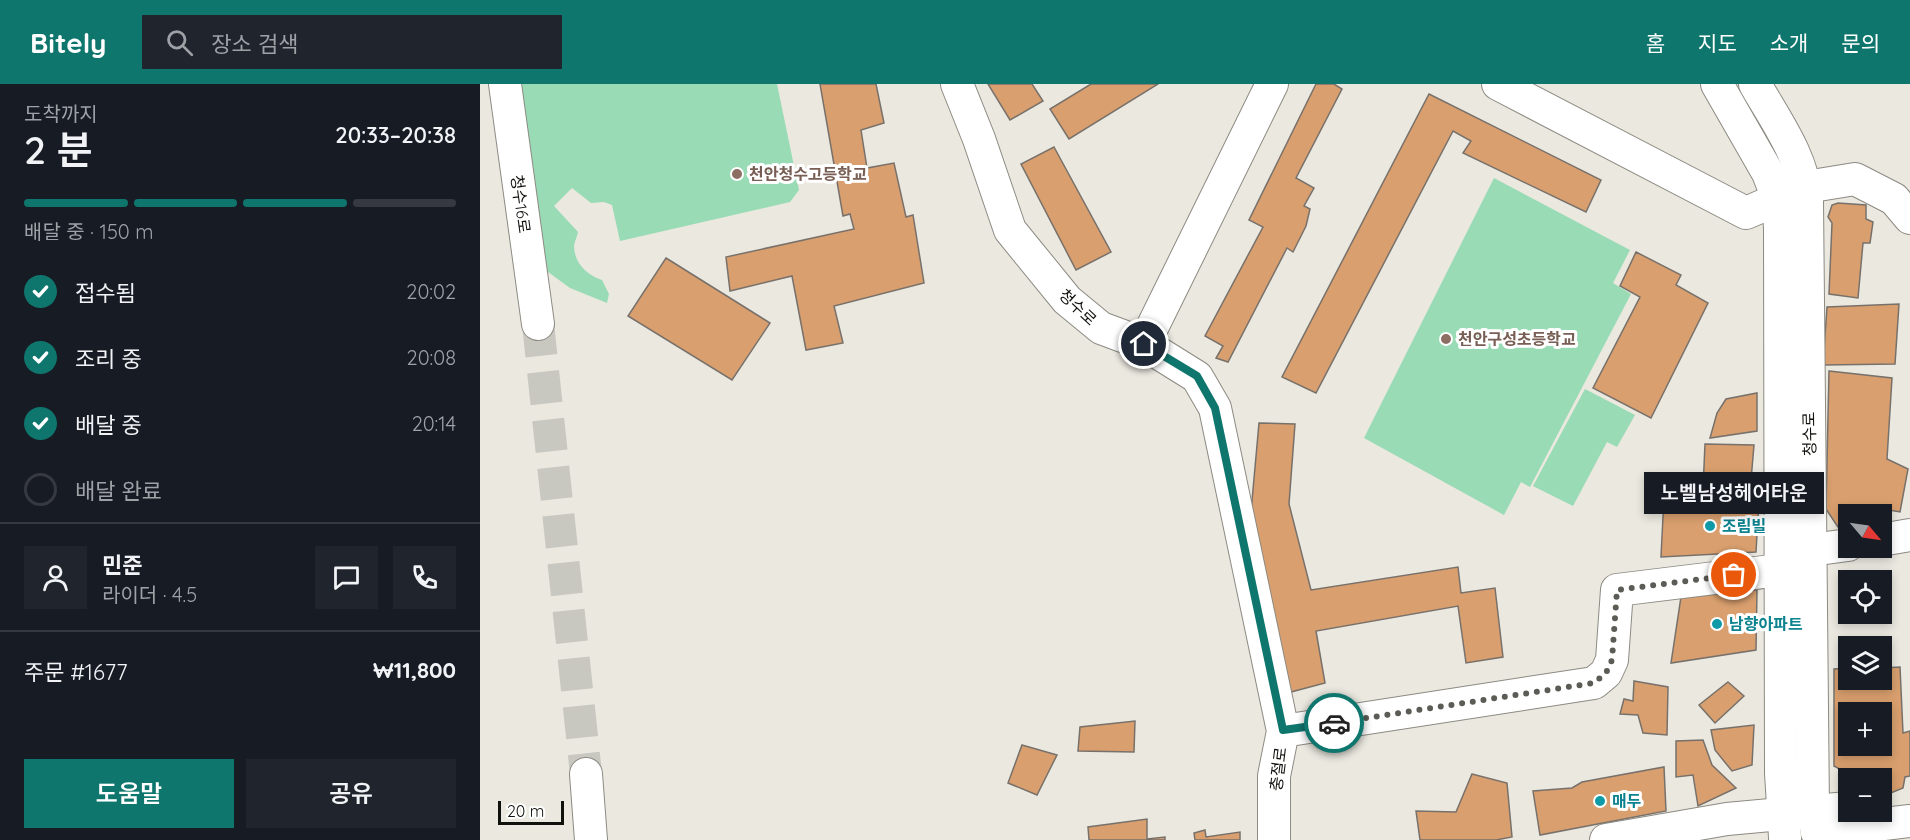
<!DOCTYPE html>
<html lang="ko">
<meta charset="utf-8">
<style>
body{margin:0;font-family:Quicksand,"Noto Sans KR",sans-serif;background:#20242c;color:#f1f3f6;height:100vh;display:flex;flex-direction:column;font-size:22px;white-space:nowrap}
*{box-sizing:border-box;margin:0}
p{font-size:20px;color:#9ea1a6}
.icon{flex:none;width:33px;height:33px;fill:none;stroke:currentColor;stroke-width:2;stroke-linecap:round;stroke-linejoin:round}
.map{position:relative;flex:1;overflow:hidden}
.sheet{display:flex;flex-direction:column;background:#171b24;width:480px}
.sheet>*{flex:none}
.needle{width:39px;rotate:119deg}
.controls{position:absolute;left:1358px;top:420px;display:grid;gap:12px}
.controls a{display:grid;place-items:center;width:54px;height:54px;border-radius:0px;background:#171b24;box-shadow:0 3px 9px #0003;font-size:30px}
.scale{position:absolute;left:18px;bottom:15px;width:66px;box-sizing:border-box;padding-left:6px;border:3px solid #10100d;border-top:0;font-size:16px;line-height:21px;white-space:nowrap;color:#10100d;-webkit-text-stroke:4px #fff;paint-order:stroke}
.pin{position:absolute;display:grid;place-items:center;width:51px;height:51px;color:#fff;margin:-26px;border:3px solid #fff;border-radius:50%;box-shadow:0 2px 6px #0007}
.courier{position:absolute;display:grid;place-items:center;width:60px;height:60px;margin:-30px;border:4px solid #0f766e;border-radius:50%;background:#fff;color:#222;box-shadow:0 2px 8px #0007}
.bubble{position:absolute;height:42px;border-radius:0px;background:#171b24;box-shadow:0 3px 9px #0003;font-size:20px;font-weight:600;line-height:42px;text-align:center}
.overview em{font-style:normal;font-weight:600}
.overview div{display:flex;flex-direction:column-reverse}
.overview{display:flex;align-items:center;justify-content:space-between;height:102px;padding:0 24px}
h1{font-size:39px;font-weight:600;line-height:45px}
.bar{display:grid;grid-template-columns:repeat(4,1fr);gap:9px 6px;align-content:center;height:72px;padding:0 24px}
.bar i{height:8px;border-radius:4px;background:#363941}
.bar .active{background:#0f766e}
.bar p{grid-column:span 4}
.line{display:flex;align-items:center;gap:15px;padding:0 24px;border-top:2px solid #363941}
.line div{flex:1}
.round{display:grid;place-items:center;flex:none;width:63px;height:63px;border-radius:0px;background:#20242c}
ol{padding:0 24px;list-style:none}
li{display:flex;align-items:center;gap:18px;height:66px}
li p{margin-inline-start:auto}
li .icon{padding:6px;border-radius:50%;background:#0f766e;color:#fff;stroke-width:4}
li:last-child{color:#9ea1a6}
li i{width:33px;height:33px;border:3px solid #363941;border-radius:50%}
.action{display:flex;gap:12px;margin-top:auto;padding:12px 24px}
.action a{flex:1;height:69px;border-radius:0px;background:#0f766e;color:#fff;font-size:24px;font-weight:600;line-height:69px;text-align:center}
.action a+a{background:#20242c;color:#f1f3f6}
header{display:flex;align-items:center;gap:36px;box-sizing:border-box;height:84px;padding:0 30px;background:#0f766e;color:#fff}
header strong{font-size:28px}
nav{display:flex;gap:33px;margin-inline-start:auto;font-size:21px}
.search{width:420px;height:54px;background:#20242c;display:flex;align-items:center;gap:15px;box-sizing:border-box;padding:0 21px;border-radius:0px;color:#9ea1a6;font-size:22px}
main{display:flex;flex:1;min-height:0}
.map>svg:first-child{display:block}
.green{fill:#99dbb4}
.building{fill:#d99f6e;stroke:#78716b;stroke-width:1.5;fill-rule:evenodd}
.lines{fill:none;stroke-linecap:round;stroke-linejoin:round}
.minor-tunnel{stroke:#c9c8c0;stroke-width:32;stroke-dasharray:32 16;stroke-linecap:butt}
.minor-casing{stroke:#8c8a82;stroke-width:34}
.minor{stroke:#fff;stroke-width:32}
.done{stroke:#5c5c56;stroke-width:6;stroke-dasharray:0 10.8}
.route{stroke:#0f766e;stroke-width:8}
.education-dot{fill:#8d6e63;stroke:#fff;stroke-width:2}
.culture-dot{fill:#0f9aa8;stroke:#fff;stroke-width:2}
.labels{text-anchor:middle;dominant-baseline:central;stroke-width:6;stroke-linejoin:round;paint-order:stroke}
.education-label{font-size:16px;font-weight:bold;fill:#785e54;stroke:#fff;text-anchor:start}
.street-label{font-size:16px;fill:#10100d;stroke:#fff}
.culture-label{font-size:16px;font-weight:bold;fill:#0d838f;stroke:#fff;text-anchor:start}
</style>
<header>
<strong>Bitely</strong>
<div class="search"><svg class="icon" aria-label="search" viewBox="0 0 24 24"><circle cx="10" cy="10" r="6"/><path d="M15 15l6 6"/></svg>장소 검색</div>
<nav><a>홈</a><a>지도</a><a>소개</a><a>문의</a></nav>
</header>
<main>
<section class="sheet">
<div class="overview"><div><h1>2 분</h1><p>도착까지</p></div><em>20:33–20:38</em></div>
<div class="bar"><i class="active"></i><i class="active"></i><i class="active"></i><i></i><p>배달 중 · 150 m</p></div>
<ol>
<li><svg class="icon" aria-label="check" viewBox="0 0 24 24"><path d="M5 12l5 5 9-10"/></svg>접수됨<p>20:02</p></li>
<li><svg class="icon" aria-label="check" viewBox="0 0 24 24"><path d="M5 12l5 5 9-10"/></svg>조리 중<p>20:08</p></li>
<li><svg class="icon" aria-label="check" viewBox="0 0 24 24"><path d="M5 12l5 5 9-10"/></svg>배달 중<p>20:14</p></li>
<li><i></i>배달 완료</li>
</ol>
<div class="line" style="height:108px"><a class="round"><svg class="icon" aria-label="person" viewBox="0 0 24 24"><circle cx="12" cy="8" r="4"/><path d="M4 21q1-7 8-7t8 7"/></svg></a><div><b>민준</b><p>라이더 · 4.5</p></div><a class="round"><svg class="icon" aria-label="chat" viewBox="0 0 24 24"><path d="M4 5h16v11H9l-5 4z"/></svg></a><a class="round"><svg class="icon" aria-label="phone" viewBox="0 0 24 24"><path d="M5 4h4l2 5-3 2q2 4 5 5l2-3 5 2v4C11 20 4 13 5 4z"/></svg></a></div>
<div class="line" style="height:78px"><div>주문 #1677</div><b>₩11,800</b></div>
<div class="action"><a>도움말</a><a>공유</a></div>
</section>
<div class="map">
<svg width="1430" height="756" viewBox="0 0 1430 756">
<rect width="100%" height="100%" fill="#eae8df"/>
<g class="green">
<path d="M 37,0 L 297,0 L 319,106 L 310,118 L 140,157 L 132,121 L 124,118 L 111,119 L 92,104 L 74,122 L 98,148 C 97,153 94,159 94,163 C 95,180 107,191 122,196 L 129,210 L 127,219 L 90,204 L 64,185 Z"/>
<polygon points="1014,94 1150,166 1133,199 1151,210 1050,403 1041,398 1024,431 884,354"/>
<polygon points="1105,305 1155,331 1137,363 1127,358 1093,422 1053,402"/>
</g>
<g class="building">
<polygon points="340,0 396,0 404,39 381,46 387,84 414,79 426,133 433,131 444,199 354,222 363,259 326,266 312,192 250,207 246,173 374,145 370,130 363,132"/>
<polygon points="508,0 552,0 563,17 530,36"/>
<polygon points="611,0 678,0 589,55 570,25"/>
<polygon points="836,0 854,0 862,5 816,94 834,104 824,122 830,125 826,142 813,168 807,164 748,278 736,274 743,262 725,252 783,143 769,136"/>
<polygon points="949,10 1121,96 1106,128 983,69 991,57 973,47 836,309 802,293"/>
<polygon points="574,63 631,168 596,186 541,80"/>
<polygon points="1358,119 1386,121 1386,135 1393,138 1390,159 1383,159 1378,214 1349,210 1352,139 1348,133 1352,121"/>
<polygon points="1156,168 1201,191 1196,201 1228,219 1171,334 1113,304 1160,213 1140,202"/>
<polygon points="186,174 290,239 252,296 148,232"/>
<polygon points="1419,220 1415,280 1343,281 1347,223"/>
<polygon points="1349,287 1412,294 1407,375 1428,385 1420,428 1397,424 1390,430 1368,430 1368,445 1358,443 1346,425"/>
<polygon points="1277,309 1277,347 1230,354 1237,329 1246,315"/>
<polygon points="779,339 815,340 809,420 831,506 978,483 981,509 1015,504 1023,573 986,579 978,522 836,547 845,599 811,608 771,428"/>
<polygon points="1225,360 1274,361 1270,408 1223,405"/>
<polygon points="1184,412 1279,416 1276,468 1181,473"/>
<polygon points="1277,506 1276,566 1191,579 1201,513"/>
<path d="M 1420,583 L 1423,649 L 1430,647 L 1430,692 L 1425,693 L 1423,704 L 1406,711 L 1401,708 L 1401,694 L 1376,694 L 1354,682 L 1354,585 L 1368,584 L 1368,596 L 1401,596 L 1401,584 ZM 1368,628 L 1401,628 L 1401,662 L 1368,662 Z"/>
<polygon points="1154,597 1188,603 1187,651 1163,649 1158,631 1140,630 1144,615 1153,617"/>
<polygon points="1248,598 1264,612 1235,639 1219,621"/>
<polygon points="655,637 654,668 598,667 600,643"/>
<polygon points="1274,641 1272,681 1252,687 1235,666 1231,646"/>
<polygon points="1223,656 1232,681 1256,704 1218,722 1213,691 1196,693 1196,657"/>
<polygon points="542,661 577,671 557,711 528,699"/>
<polygon points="1184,683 1186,727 1060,751 1053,707 1092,704 1102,698"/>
<polygon points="992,690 1027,699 1032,753 1016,756 940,756 936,727 976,728"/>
<polygon points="667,735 667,755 685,753 685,756 609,756 608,743"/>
<polygon points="725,746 726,753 760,748 760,756 715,756 714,749"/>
</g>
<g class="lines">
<polyline class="minor-tunnel" points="58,240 106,690"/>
<g class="minor-casing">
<g id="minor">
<polyline points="25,0 58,240"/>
<polyline points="477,0 499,55 530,146 587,216 621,244 664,260 717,293 735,324 803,647 794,692 794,756"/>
<polyline points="1018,0 1266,129 1326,103 1375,95 1414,115 1430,134"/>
<polyline points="1237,0 1288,89 1298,115 1300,144 1301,689 1305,754"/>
<path d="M 1275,0 C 1296,37 1323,73 1327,117 L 1333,727 L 1337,748"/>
<polyline points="664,260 792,0"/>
<polyline points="1401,456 1430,451"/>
<polyline points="1331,466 1368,461"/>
<polyline points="803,647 1114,599 1126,589 1132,576 1137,506 1300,486"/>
<polyline points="106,690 111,756"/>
<polyline points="1337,748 1430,737"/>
<polyline points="1126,756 1247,735 1368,724"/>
</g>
</g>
<use href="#minor" class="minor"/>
</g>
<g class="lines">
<polyline class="done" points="854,639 1114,599 1126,589 1132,576 1137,506 1254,491"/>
<polyline class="route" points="664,260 717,292 735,324 803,646 854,639"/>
</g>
<g class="education-dot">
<circle cx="257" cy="90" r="6"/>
<circle cx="966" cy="255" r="6"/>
</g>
<g class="culture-dot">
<circle cx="1230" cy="442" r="6"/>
<circle cx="1237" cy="540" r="6"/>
<circle cx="1120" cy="717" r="6"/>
</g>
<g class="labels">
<g class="education-label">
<text x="269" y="90">천안청수고등학교</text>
<text x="978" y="255">천안구성초등학교</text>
</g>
<g class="street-label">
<text transform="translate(41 120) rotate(82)">청수16로</text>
<text transform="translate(598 223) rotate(43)">청수로</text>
<text transform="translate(1329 350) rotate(-91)">청수로</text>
<text transform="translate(798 685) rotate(-83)">충절로</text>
</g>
<g class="culture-label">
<text x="1242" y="442">조림빌</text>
<text x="1249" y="540">남향아파트</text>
<text x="1132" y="717">매두</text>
</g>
</g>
</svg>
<div class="controls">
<a><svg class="needle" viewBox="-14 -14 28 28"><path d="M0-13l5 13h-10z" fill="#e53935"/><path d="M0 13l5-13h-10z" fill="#9ea1a6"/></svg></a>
<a><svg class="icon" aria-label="locate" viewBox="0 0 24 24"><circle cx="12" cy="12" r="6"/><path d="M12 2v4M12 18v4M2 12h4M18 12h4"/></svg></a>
<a><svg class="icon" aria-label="layers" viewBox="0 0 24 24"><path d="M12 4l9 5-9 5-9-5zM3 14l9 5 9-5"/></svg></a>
<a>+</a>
<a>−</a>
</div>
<div class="scale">20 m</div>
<div class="pin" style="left:1254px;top:491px;background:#ea580c"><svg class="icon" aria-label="bag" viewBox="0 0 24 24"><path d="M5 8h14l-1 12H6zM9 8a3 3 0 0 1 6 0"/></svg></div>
<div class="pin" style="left:664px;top:260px;background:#1f2937"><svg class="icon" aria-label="home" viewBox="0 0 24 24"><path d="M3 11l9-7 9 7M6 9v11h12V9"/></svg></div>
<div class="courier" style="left:854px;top:639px"><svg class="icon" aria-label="car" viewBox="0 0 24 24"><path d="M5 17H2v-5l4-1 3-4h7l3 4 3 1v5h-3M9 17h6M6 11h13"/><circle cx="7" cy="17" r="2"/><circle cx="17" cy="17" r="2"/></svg></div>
<div class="bubble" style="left:1164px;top:388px;width:180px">노벨남성헤어타운</div>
</div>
</main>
